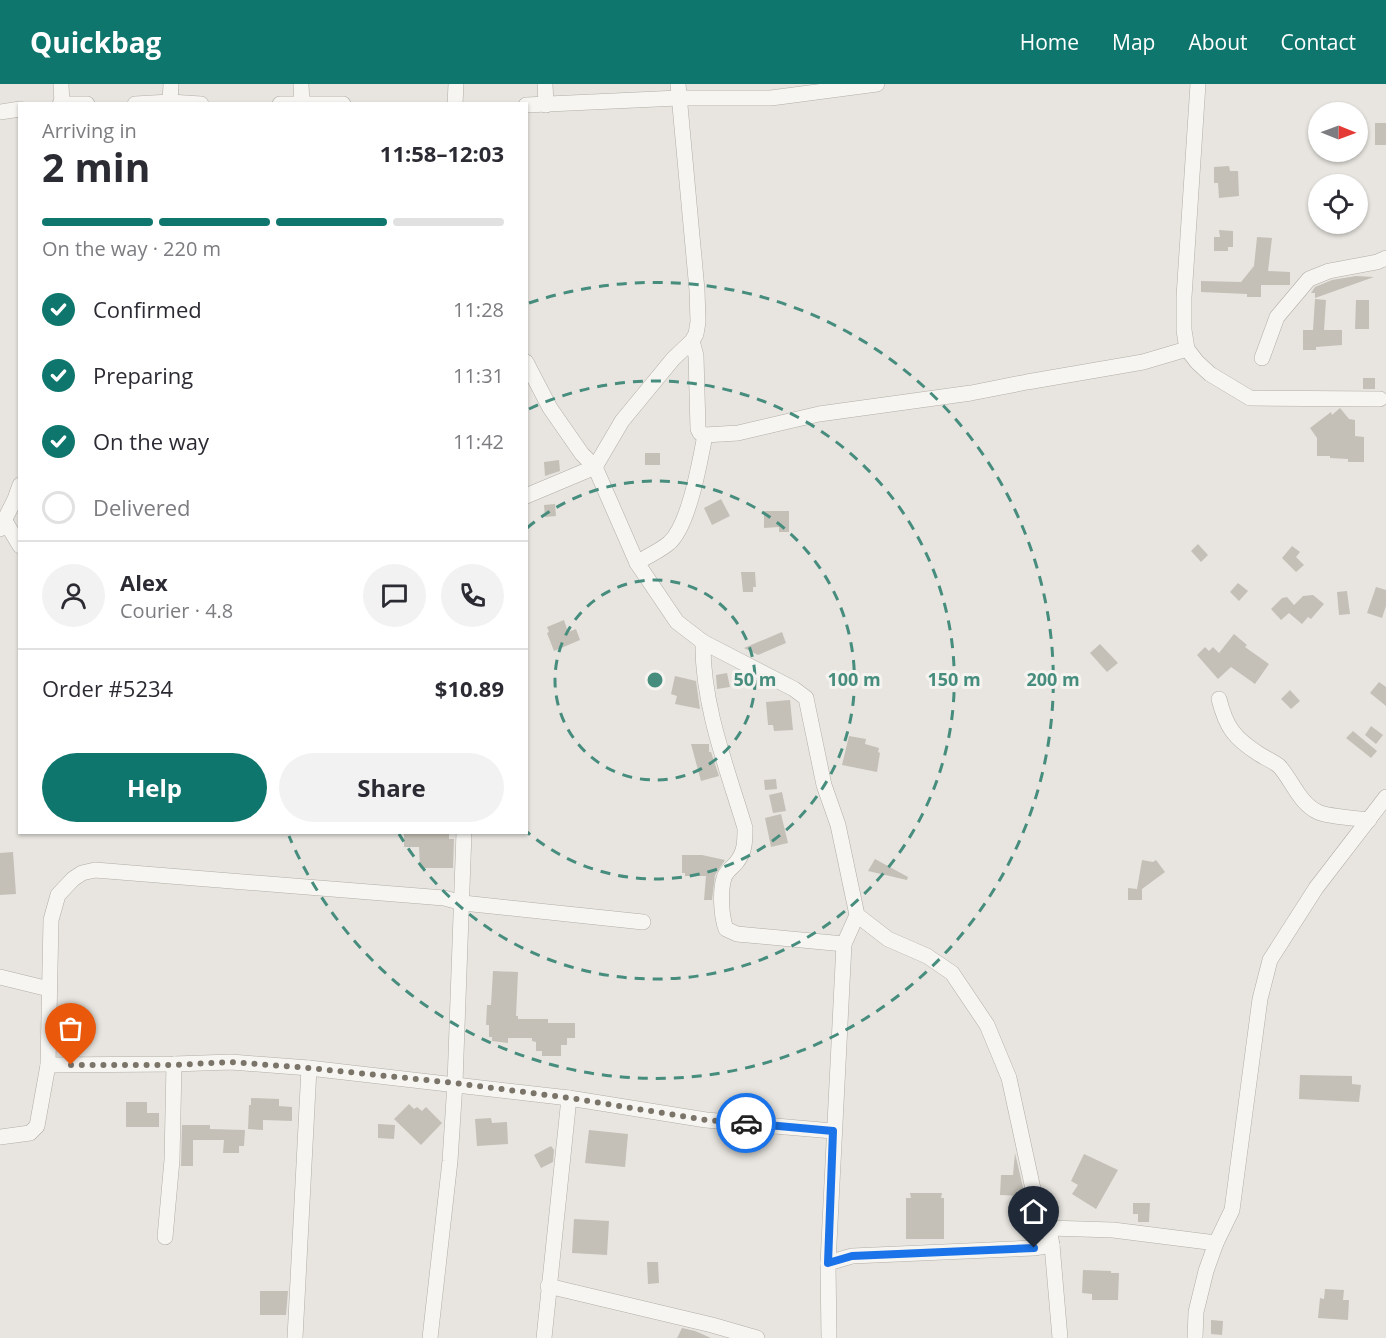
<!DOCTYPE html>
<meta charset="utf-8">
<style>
body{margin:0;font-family:"Open Sans",sans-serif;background:#f2f2f3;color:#2b2b33;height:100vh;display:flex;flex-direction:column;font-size:22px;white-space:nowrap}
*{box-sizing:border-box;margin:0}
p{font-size:20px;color:#7c7c81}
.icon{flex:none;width:33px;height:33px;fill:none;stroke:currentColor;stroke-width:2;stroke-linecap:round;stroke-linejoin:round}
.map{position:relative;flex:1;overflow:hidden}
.details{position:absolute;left:18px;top:18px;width:510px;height:732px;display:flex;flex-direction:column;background:#fff;border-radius:0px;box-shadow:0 2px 4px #0004}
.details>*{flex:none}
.needle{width:39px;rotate:91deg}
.buttons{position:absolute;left:1308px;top:18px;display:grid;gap:12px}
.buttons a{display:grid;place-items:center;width:60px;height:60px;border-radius:50%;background:#fff;box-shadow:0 2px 4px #0004;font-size:30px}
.pin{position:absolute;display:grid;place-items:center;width:51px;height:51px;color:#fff;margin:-62px -26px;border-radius:50% 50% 50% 0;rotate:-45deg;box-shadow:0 0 6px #0007}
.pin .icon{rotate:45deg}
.courier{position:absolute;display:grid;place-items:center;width:60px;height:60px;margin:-30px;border:4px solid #1a73e8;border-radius:50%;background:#fff;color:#222;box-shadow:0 2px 8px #0007}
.overview em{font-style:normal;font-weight:700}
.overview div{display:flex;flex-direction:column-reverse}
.overview{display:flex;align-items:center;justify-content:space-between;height:102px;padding:0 24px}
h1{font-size:39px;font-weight:700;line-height:45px}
.bar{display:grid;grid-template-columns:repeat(4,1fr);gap:9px 6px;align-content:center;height:72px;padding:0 24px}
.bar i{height:8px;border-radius:4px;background:#e1e1e2}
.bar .on{background:#0f766e}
.bar p{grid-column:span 4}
.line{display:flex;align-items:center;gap:15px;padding:0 24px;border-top:2px solid #e1e1e2}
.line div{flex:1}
.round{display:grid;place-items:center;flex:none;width:63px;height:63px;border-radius:32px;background:#f2f2f3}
ol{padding:0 24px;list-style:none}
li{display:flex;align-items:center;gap:18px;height:66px}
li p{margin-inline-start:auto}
li .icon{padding:6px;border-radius:50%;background:#0f766e;color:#fff;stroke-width:4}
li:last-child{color:#7c7c81}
li i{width:33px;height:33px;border:3px solid #e1e1e2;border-radius:50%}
.primary-button{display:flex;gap:12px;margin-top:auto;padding:12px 24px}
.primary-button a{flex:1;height:69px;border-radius:36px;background:#0f766e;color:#fff;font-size:24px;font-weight:700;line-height:69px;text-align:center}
.primary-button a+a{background:#f2f2f3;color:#2b2b33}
header{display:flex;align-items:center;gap:36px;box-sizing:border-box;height:84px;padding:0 30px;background:#0f766e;color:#fff}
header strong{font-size:28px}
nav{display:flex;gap:33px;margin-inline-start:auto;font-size:21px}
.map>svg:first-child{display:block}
.building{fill:#c4c0b7}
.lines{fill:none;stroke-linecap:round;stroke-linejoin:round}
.street-casing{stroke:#b2ada5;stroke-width:16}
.street{stroke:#f6f5f2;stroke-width:15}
.done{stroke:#7a7469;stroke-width:6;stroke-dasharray:0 10.8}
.route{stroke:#1a73e8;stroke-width:8}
.ring{fill:none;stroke:#468d7e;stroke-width:3;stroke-dasharray:10 8}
.centre{fill:#468d7e;stroke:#f5f3ef;stroke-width:3}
.ring-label{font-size:18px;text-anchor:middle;font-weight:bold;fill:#468d7e;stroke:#f5f3ef;stroke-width:6;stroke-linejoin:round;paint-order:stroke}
</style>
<header>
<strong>Quickbag</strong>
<nav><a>Home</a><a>Map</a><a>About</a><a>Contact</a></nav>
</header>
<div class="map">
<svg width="1386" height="1254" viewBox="0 0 1386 1254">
<rect width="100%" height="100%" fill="#e8e5e0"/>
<g class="building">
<rect x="1375" y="39" width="11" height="22"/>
<polygon points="1229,82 1230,87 1238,87 1239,112 1219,114 1218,99 1214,99 1214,83"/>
<polygon points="1219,146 1233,147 1233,163 1228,163 1228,167 1214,167 1214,153 1220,153"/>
<polygon points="1257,153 1272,154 1268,187 1290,188 1290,201 1261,201 1261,213 1247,213 1247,210 1201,208 1201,197 1241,198 1254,182"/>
<polygon points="1356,192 1374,193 1315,214 1315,209 1311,209 1315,203 1332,196"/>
<polygon points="1315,215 1326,216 1324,246 1342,246 1342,261 1316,263 1316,266 1303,266 1303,246 1313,246"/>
<polygon points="1356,216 1369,216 1369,245 1355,245"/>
<rect x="1363" y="294" width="12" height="11"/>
<polygon points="1340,324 1349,335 1355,336 1355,352 1364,353 1364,378 1348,378 1348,375 1330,374 1330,372 1317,372 1317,354 1310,344 1331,328 1332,331"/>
<rect x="645" y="369" width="15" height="12"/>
<polygon points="559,376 560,387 545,392 544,378"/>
<polygon points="721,415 730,432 712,441 704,424"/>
<polygon points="555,420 556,432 545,433 544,421"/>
<polygon points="764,427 789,427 789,448 779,448 779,443 764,444"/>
<polygon points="1198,460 1208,471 1201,478 1191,467"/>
<polygon points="1292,462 1300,468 1296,473 1304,481 1296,488 1282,474"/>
<polygon points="741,488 755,488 756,503 753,503 753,508 743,508"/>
<polygon points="1238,499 1248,507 1239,517 1230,508"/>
<polygon points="1376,503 1386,506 1386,522 1382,534 1367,529"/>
<polygon points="1347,507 1350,530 1339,531 1337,508"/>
<polygon points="1313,511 1324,520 1311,535 1308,533 1302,540 1289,529 1281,536 1271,525 1282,514 1287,513 1294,521 1303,512"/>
<polygon points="564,536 568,548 576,545 580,556 554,567 547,549 549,548 547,543"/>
<polygon points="782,548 786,559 758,571 744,564"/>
<polygon points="1234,550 1247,561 1245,563 1269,580 1255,600 1231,583 1218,595 1197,571 1205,563 1209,567 1213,563 1219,569"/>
<polygon points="1100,560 1118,579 1107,588 1090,569"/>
<polygon points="727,589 730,603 717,605 716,591"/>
<polygon points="675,592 696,597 700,625 675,620 677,612 671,610"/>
<polygon points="1379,598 1386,603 1386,622 1370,609"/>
<polygon points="1290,606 1300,617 1291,625 1281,615"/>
<polygon points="790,616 793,646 774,647 773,641 768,641 766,618"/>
<polygon points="1371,642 1383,651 1376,660 1365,651"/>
<polygon points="1353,647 1377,667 1371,674 1346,654"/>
<polygon points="849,652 866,655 865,660 879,664 878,668 880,669 877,688 842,681"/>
<polygon points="691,660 709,660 709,668 711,668 719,692 701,697"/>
<polygon points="776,695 777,705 765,706 764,696"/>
<polygon points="782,708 786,727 773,729 769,711"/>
<polygon points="781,730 788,759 771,763 765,734"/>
<polygon points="404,748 449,748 449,755 454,755 453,784 420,784 419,763 404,763"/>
<polygon points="13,768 16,810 0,811 0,769"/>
<polygon points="682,771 702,771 725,776 715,791 712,816 704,816 706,792 685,792 685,789 682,789"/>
<polygon points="875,775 908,793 907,796 868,787"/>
<polygon points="1142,776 1153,778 1156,776 1165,788 1142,805 1142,816 1128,816 1128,804 1137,805"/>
<polygon points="493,887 518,888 516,932 518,932 518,935 548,935 548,939 575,939 575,954 567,954 567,961 561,961 561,972 542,972 542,967 536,967 536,958 532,957 532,954 508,954 508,959 492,957 492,953 489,953 489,941 486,941 487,921 491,921"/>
<polygon points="1300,991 1352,992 1352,1000 1361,1001 1359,1018 1299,1015"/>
<polygon points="251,1014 279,1015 279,1022 292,1023 292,1037 263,1036 263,1046 248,1045 249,1021 251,1021"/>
<polygon points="126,1018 147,1018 147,1029 159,1029 159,1043 126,1043"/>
<polygon points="409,1020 414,1025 417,1023 422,1027 426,1023 442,1039 421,1061 394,1035"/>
<polygon points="491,1034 492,1039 507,1038 508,1060 477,1062 475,1035"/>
<polygon points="378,1040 395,1041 394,1055 378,1054"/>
<polygon points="182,1041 210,1041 210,1045 245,1046 244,1062 239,1062 239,1069 223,1069 224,1056 193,1056 193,1082 181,1082"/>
<polygon points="589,1046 628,1050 625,1083 585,1079"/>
<polygon points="551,1062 554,1066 553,1078 541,1084 534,1071"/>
<polygon points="1015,1069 1025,1112 1000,1111 1001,1091 1013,1091"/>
<polygon points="1084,1070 1118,1086 1096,1125 1072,1110 1078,1101 1071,1097"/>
<polygon points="910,1109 942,1109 941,1114 944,1114 944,1155 906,1155 906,1114 911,1114"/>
<polygon points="1133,1119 1150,1119 1149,1138 1138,1138 1138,1130 1133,1130"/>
<polygon points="574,1135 609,1137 607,1171 572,1169"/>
<polygon points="647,1178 658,1178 659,1199 648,1200"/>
<polygon points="1083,1186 1111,1187 1111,1189 1119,1189 1118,1216 1092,1216 1092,1210 1082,1209"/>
<polygon points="1325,1205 1344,1206 1343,1216 1349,1216 1348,1236 1318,1234 1320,1214 1324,1215"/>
<polygon points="260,1207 288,1207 286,1231 260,1231"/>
<polygon points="1211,1236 1223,1237 1222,1251 1211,1250"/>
<polygon points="682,1244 695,1247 711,1254 677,1254"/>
</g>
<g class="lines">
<g class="street-casing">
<g id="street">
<polyline points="61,0 62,20"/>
<polyline points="301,0 302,19"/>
<polyline points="545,0 546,21"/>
<polyline points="1198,0 1184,213 1184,246 1187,265 1197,278 1210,290 1250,314 1380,315"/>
<polyline points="170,18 171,0"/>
<polyline points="60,20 87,20"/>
<polyline points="135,20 170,18 201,20"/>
<polyline points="280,20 343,20"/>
<polyline points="455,20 456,0"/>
<polyline points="526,21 679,14 771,14 877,0"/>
<polyline points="0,28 20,25"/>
<polyline points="692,257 696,272 698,345 700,349 705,351 738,349 819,330 971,309 1027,298 1143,278 1187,265"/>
<polyline points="1262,274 1277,233 1309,195 1329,187 1377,178 1386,174"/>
<polyline points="526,278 550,324 582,370 595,383 637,479 677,538 703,558 794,605 806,614 824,701 838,741 857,831 888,855 927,872 952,889 987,941 1009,994 1038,1128 1049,1144 1052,1161 1060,1254"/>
<polyline points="526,412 595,383 622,337 673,275 692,257 696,250 698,238 697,206 678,0"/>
<polyline points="5,437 20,462"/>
<polyline points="0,445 15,415 20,401"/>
<path d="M 637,479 C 647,472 660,467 669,459 C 689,442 700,377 705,351"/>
<path d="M 703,558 C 702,621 727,684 745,744 C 745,758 745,768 736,779 C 732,784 726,787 724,794 C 720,807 721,832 726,845 L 737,850 L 844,860"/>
<path d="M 1219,615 C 1226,643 1234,654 1259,670 C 1265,674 1273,677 1279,682 C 1292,696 1299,719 1318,728 C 1329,733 1356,734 1369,736"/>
<polyline points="0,893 49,905"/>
<polyline points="48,981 174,980 231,978 309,984 569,1014 706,1036 833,1047"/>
<polyline points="0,1053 30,1049 37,1042 48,981 51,836 58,811 73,795 82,789 95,786 444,814 463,819 643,838"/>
<polyline points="1049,1144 1113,1146 1216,1159"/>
<polyline points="165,1153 172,1076 174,980"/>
<polyline points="828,1179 852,1172 1034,1164 1052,1161"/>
<polyline points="548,1202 712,1241 757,1254"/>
<polyline points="295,1254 309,984"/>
<polyline points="430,1254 450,1077 455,999 464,748"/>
<polyline points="544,1254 569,1014"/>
<polyline points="829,1254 828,1179 844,860 857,831"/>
<polyline points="1195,1254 1196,1228 1206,1187 1216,1159 1232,1126 1260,915 1270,876 1316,804 1386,713"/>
</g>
</g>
<use href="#street" class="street"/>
</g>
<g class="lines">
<polyline class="done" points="71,981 174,981 231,978 309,984 455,999 570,1014 706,1036 746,1039"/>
<polyline class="route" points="746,1039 833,1047 828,1179 852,1172 1034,1164"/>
</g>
<g class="ring">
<circle cx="655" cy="596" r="100"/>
<path d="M527 444A199 199 0 1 1 527 748"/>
<path d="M529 325A299 299 0 1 1 399 750"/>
<path d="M529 219A398 398 0 1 1 289 752"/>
</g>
<circle cx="655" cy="596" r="9" class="centre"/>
<g class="ring-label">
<text x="755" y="602">50 m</text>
<text x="854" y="602">100 m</text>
<text x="954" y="602">150 m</text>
<text x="1053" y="602">200 m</text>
</g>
</svg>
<div class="buttons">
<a><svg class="needle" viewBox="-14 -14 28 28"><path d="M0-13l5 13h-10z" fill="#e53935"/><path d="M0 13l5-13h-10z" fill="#7c7c81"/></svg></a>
<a><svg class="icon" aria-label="locate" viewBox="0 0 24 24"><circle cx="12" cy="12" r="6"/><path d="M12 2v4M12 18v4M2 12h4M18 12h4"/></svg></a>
</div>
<div class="pin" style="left:71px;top:981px;background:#ea580c"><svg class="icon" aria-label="bag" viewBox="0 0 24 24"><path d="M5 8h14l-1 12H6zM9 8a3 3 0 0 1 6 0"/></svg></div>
<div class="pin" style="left:1034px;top:1164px;background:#1f2937"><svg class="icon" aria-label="home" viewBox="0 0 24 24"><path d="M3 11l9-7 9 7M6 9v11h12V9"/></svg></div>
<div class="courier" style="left:746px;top:1039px"><svg class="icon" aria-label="car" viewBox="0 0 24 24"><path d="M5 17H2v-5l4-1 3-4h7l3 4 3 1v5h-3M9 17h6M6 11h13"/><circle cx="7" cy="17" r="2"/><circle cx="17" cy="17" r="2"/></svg></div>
<section class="details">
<div class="overview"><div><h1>2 min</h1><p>Arriving in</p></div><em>11:58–12:03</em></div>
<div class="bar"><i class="on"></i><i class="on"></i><i class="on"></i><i></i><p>On the way · 220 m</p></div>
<ol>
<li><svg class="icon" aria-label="check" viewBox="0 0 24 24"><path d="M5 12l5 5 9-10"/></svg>Confirmed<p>11:28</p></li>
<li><svg class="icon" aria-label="check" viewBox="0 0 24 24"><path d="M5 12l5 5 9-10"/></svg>Preparing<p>11:31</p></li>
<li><svg class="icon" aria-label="check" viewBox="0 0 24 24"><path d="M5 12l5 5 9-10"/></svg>On the way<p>11:42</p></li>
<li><i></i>Delivered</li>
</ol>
<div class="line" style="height:108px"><a class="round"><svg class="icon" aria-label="person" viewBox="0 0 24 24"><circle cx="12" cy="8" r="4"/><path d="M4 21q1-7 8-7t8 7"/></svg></a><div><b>Alex</b><p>Courier · 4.8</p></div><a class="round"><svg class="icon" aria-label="chat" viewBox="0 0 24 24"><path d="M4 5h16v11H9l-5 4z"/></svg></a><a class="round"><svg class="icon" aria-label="phone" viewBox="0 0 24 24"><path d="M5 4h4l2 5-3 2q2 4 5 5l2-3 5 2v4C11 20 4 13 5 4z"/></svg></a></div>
<div class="line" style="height:78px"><div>Order #5234</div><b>$10.89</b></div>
<div class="primary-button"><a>Help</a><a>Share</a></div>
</section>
</div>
